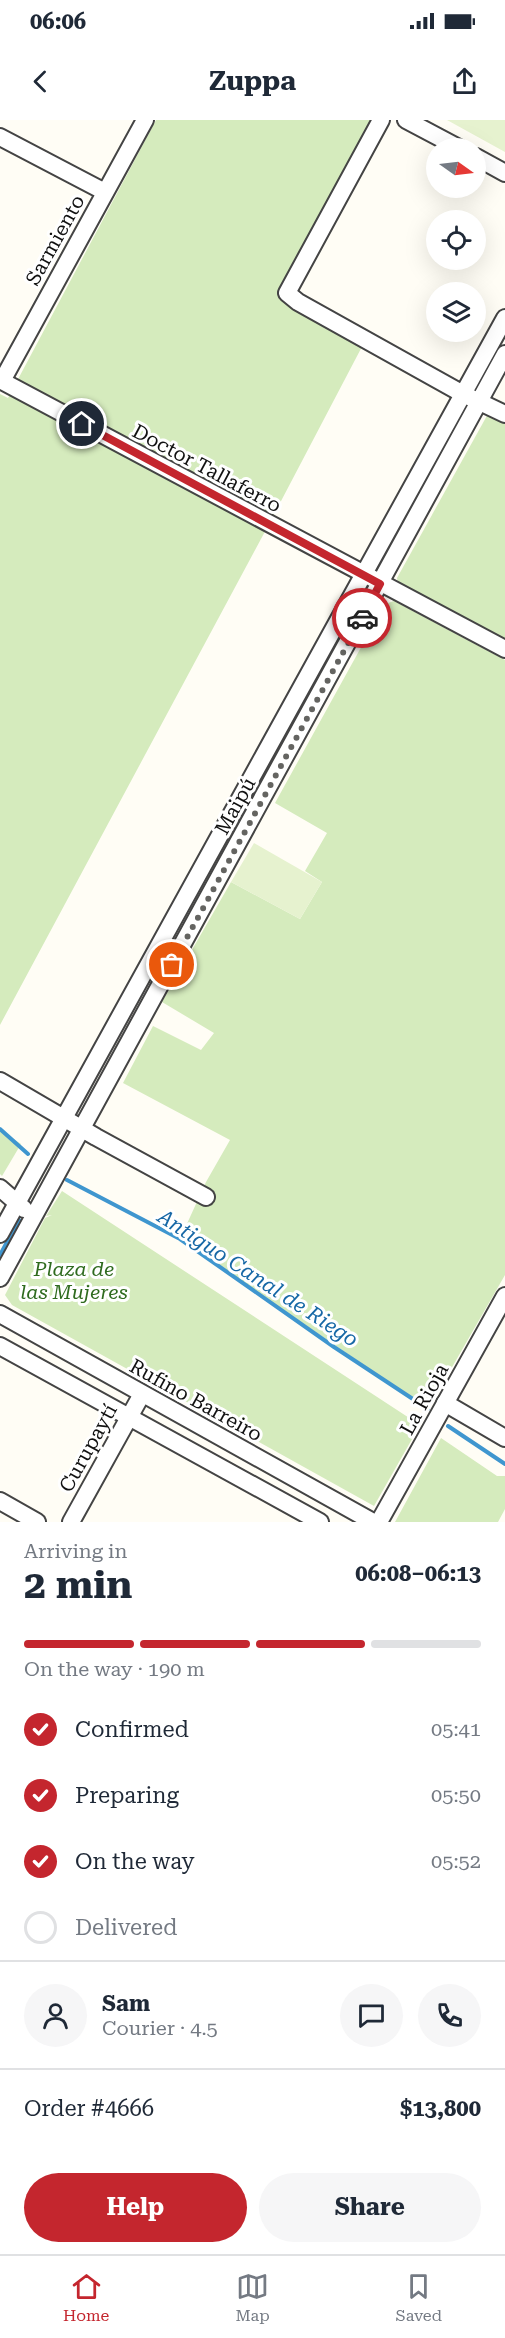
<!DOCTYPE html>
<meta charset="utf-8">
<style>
body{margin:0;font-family:"Roboto Serif",serif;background:#f6f6f7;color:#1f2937;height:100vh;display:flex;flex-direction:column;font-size:22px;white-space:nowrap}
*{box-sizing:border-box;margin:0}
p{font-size:20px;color:#747a83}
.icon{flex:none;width:33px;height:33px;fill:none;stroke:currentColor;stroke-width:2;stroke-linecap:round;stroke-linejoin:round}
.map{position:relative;height:1402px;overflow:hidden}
.sheet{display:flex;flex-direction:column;background:#fff;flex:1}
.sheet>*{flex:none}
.needle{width:39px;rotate:104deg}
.tools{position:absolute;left:426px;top:18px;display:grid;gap:12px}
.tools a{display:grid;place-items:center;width:60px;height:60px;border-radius:50%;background:#fff;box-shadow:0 6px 24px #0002;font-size:30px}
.pin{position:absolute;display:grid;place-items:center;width:51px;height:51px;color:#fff;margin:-26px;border:3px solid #fff;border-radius:50%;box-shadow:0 2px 6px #0007}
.courier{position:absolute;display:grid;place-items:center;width:60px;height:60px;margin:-30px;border:4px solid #c4262e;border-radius:50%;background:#fff;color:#222;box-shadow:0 2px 8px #0007}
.head em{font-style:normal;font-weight:700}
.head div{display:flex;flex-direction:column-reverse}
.head{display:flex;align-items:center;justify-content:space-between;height:102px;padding:0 24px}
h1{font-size:39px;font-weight:700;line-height:45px}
.bar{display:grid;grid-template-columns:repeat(4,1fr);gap:9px 6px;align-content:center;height:72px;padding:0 24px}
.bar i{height:8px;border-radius:4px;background:#e0e1e3}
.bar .current{background:#c4262e}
.bar p{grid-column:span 4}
.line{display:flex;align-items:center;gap:15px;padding:0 24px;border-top:2px solid #e0e1e3}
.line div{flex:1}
.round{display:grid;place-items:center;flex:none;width:63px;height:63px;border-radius:32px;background:#f6f6f7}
ol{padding:0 24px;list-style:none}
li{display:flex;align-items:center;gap:18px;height:66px}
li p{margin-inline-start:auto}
li .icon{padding:6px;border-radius:50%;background:#c4262e;color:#fff;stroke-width:4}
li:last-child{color:#747a83}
li i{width:33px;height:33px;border:3px solid #e0e1e3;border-radius:50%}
.action{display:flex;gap:12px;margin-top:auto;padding:12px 24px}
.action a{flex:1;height:69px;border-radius:36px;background:#c4262e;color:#fff;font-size:24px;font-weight:700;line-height:69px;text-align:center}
.action a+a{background:#f6f6f7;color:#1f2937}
.status{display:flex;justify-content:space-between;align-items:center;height:42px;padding:0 30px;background:#fff;direction:ltr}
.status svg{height:16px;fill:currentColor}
header{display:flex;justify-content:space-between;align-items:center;height:78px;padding:0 24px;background:#fff;font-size:27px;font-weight:700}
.tabs{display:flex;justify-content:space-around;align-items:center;height:84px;border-top:2px solid #e0e1e3;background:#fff;font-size:16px;color:#747a83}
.tabs a{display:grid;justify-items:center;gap:3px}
.tabs .current{color:#c4262e}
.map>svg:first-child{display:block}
.green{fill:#d5ebbd}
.pitch{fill:#e6f2cf}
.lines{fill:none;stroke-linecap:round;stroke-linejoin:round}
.stream{stroke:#3f96cf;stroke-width:4}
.minor-casing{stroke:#444;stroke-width:20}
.minor{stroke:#fff;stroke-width:16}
.done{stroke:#646461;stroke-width:6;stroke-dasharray:0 10.8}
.route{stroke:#c4262e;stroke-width:8}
.labels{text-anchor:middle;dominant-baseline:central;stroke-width:6;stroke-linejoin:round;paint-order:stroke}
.street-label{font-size:20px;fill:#111;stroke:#fff}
.park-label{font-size:20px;font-style:italic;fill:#2f6b1f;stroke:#fff}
.water-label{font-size:21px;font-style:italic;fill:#1768a6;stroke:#fff}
</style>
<div class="status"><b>06:06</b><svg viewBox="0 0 49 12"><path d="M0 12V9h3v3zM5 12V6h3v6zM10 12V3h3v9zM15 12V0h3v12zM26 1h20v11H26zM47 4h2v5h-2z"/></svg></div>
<header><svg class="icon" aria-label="back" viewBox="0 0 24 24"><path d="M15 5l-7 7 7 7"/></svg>Zuppa<svg class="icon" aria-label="share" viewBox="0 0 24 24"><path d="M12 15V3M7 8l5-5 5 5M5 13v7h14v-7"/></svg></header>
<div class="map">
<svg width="505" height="1402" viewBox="0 0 505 1402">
<rect width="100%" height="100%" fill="#fffdf5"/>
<g class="green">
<polygon points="156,0 374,0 287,173 366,219 269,404 0,905 0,274 8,278"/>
<polygon points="489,292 505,300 505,521 398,464 397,458"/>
<polygon points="394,481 505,540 505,1155 428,1289 180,1119 206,1062 230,1020 123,963 153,906 201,930 214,913 162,882 231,762 300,799 322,762 305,751 327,713 275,683 385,484"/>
<polygon points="0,1010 21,1024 2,1056 0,1054"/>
<polygon points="62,1071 420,1305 374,1386 12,1185 5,1175 45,1098 52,1095 46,1096"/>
<polygon points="441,1318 497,1356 505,1356 505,1389 498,1402 395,1402"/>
</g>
<g class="pitch">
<polygon points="447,0 505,0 505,32"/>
<polygon points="254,723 322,762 300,799 231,762"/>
</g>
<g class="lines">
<g class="stream">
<polyline points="0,1009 28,1034"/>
<polyline points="67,1060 180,1119 334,1227 428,1289"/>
<polyline points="0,1135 19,1100"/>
<polyline points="448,1306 505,1344"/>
</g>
<g class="minor-casing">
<g id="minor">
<polyline points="381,0 287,173 298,182 463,274 505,294"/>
<polyline points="406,0 459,28"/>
<polyline points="0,17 105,72"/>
<polyline points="476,37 505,53"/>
<polyline points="0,260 505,529"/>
<polyline points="2,261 145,0"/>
<polyline points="0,961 96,1017 206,1077"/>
<polyline points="0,1068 24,1089"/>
<polyline points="0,1114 505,198"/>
<polyline points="0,1158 505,234"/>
<polyline points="0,1194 373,1402"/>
<polyline points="0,1226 320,1402"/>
<polyline points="445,1283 505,1318"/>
<polyline points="0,1381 37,1402"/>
<polyline points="71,1402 142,1274"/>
<polyline points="379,1402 505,1176"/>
</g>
</g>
<use href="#minor" class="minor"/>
</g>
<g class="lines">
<polyline class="done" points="172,845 362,498"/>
<polyline class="route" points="82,304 380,464 362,498"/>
</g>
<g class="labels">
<g class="street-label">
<text transform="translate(55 120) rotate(-61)">Sarmiento</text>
<text transform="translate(207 348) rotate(28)">Doctor Tallaferro</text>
<text transform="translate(235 686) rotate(-61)">Maipú</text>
<text transform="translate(424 1279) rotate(-61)">La Rioja</text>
<text transform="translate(196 1280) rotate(29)">Rufino Barreiro</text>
<text transform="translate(88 1328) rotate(-61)">Curupaytí</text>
</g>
<g class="park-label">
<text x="74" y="1149">Plaza de<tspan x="74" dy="23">las Mujeres</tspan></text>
</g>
<g class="water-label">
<text transform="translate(258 1158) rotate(33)">Antiguo Canal de Riego</text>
</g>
</g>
</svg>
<div class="tools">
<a><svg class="needle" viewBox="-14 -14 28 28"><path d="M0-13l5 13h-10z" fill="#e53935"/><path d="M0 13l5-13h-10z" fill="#747a83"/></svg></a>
<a><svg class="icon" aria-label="locate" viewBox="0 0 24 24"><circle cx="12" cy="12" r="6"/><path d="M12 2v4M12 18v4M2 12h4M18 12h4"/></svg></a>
<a><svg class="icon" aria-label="layers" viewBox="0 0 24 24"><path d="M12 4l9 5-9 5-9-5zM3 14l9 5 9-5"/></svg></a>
</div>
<div class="pin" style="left:172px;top:845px;background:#ea580c"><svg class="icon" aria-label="bag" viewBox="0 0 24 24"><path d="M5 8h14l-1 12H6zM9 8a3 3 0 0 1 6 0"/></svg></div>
<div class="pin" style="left:82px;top:304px;background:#1f2937"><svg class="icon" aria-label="home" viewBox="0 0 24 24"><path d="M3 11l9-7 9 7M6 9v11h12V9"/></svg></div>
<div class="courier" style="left:362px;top:498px"><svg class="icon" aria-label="car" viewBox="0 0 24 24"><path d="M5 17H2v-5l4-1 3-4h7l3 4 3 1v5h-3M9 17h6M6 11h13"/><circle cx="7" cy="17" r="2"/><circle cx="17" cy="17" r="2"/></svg></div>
</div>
<section class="sheet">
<div class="head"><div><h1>2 min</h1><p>Arriving in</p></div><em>06:08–06:13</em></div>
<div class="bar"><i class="current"></i><i class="current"></i><i class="current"></i><i></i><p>On the way · 190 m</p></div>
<ol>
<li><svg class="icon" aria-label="check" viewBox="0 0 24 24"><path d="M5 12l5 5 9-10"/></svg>Confirmed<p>05:41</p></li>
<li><svg class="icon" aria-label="check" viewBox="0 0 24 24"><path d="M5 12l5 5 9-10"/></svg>Preparing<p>05:50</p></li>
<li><svg class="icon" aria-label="check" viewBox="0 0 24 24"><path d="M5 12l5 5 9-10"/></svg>On the way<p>05:52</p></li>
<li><i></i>Delivered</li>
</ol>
<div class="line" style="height:108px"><a class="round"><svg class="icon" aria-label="person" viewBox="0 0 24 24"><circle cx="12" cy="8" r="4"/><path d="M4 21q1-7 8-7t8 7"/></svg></a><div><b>Sam</b><p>Courier · 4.5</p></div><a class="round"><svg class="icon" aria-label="chat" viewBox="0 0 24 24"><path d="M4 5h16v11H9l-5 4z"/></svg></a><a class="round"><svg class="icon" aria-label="phone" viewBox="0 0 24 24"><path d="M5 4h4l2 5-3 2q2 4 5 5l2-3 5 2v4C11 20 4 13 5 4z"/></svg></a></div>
<div class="line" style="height:78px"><div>Order #4666</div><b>$13,800</b></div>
<div class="action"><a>Help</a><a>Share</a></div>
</section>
<nav class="tabs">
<a class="current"><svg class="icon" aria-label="home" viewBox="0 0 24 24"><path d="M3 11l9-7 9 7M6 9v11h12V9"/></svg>Home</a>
<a><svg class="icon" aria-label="map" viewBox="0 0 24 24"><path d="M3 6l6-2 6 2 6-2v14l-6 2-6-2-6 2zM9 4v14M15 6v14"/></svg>Map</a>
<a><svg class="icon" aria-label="saved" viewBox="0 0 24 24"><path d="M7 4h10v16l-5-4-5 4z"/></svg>Saved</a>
</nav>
